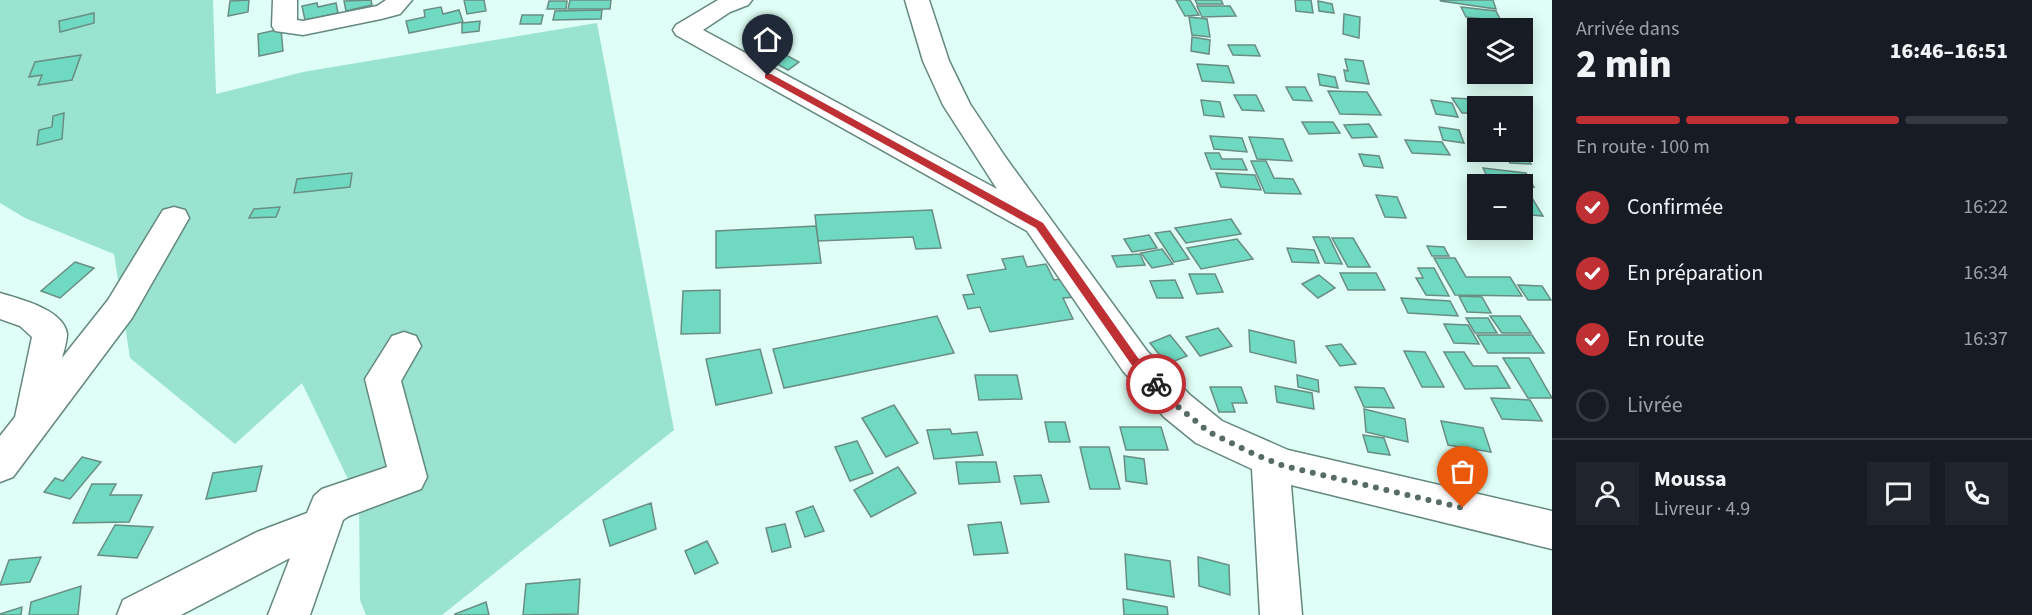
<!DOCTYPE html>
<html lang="fr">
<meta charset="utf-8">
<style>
body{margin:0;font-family:"Source Sans 3",sans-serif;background:#20242c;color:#f1f3f6;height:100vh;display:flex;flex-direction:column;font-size:22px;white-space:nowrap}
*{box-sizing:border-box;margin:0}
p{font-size:20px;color:#9ea1a6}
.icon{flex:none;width:33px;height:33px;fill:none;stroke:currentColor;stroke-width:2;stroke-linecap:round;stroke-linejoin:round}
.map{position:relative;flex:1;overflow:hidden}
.panel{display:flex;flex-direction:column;background:#171b24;width:480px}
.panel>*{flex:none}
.buttons{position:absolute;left:1467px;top:18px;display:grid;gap:12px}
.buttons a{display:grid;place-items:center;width:66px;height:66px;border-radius:0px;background:#171b24;box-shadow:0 3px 15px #0003;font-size:30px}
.pin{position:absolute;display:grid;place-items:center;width:51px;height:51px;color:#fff;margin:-62px -26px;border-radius:50% 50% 50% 0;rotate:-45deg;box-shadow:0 0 6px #0007}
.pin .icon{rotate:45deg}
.courier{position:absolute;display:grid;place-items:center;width:60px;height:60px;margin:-30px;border:4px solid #bf3034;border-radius:50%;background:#fff;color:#222;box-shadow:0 2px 8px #0007}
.overview em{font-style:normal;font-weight:800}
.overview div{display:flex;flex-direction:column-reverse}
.overview{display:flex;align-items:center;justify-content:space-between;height:102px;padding:0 24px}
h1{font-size:39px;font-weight:800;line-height:45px}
.bar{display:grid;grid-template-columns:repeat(4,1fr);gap:9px 6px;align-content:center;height:72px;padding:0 24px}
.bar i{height:8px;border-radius:4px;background:#363941}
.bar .selected{background:#bf3034}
.bar p{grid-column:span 4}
.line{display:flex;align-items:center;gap:15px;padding:0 24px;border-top:2px solid #363941}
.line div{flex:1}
.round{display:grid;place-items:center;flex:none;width:63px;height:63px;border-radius:0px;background:#20242c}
ol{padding:0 24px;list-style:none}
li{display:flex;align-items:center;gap:18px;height:66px}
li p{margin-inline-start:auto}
li .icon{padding:6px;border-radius:50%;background:#bf3034;color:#fff;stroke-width:4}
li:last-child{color:#9ea1a6}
li i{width:33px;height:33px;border:3px solid #363941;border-radius:50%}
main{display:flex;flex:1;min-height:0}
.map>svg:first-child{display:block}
.green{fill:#99e3d0}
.building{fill:#6fd9c1;stroke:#698d83;stroke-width:1.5}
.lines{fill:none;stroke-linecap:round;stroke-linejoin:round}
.minor-casing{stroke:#64887e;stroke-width:3}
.minor{fill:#fff;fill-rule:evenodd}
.route{fill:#bf3034}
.done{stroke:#586c67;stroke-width:6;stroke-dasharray:0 10.8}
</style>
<main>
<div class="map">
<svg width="1552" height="615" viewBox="0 0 1552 615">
<rect width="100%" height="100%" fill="#dffef5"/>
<polygon class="green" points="0,0 213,0 216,94 303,72 597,23 674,430 442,615 366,615 360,600 359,502 302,383 235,444 130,358 114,254 25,218 0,203"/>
<g class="building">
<polygon points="249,0 248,12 228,16 230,1"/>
<polygon points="371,0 372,5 346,11 344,1"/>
<polygon points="464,0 484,0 486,11 467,14"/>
<polygon points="570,0 611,0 610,9 568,9"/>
<polygon points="1176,0 1190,0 1199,15 1185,16"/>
<polygon points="1195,0 1221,0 1223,4 1197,4"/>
<polygon points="1295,0 1311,0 1313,13 1296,11"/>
<polygon points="1440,0 1493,0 1496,9 1441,1"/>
<polygon points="549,1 567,1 566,9 547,9"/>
<polygon points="1318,1 1332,4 1334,13 1319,11"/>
<polygon points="317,3 318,7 336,3 338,13 305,20 302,6"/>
<polygon points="1197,6 1230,6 1236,16 1202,17"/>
<polygon points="441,7 443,14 459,10 463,22 409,33 406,21 425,17 424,10"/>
<polygon points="1461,7 1496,11 1501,21 1466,17"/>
<polygon points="602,10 601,19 553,20 555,11"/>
<polygon points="94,13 94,23 60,32 59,21"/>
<polygon points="1344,14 1360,17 1359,38 1343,34"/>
<polygon points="522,15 543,15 541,24 520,24"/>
<polygon points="1189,17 1207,19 1210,37 1192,35"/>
<polygon points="480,21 479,31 462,33 462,23"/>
<polygon points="281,29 283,51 259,56 258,34"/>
<polygon points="1192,37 1210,40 1209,54 1191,51"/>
<polygon points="1228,45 1255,45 1260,56 1233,55"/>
<polygon points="777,50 799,62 788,70 766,58"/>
<polygon points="81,55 72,80 38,85 42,75 29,77 35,62"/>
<polygon points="1345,59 1363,61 1369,84 1346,81 1344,70 1348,71"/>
<polygon points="1197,64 1228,66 1234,83 1202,81"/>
<polygon points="1318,74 1335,77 1338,88 1320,85"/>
<polygon points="1286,87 1305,87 1312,101 1293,100"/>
<polygon points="1328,91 1367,92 1381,115 1340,114"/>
<polygon points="1234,95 1256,95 1264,111 1242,110"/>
<polygon points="1452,98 1471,99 1478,108 1478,113 1462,113"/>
<polygon points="1201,100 1220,102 1224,117 1204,115"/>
<polygon points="1431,100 1452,103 1458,117 1436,114"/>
<polygon points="64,113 62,139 37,145 39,130 52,127 53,116"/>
<polygon points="1302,122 1333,122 1340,133 1309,134"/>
<polygon points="1369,124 1377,137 1352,138 1344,125"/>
<polygon points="1439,127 1459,130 1464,143 1443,140"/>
<polygon points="1210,136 1242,138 1247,152 1214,149"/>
<polygon points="1249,137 1283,139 1292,161 1257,159"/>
<polygon points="1405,140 1442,142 1450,155 1412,153"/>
<polygon points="1522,150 1531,164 1510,163 1503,152"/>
<polygon points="1205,153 1219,153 1222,159 1242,159 1247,170 1211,169"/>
<polygon points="1359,154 1379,156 1383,168 1364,166"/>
<polygon points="1251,161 1266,161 1274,178 1293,179 1301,194 1265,193"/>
<polygon points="1483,168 1526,173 1534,187 1490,183"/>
<polygon points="352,173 350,187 294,193 297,179"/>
<polygon points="1216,173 1255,175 1261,190 1221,187"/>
<polygon points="1522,188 1526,188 1543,216 1522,214"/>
<polygon points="1376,195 1397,197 1406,218 1385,217"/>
<polygon points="280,207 276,217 249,218 254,209"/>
<polygon points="932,210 941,248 916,249 913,237 818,241 815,215"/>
<polygon points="1231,219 1241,234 1186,243 1175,228"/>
<polygon points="816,226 821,263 716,268 716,231"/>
<polygon points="1170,231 1189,259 1174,262 1155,233"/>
<polygon points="1149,235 1157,248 1132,252 1124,239"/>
<polygon points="1313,237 1329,237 1342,264 1325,263"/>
<polygon points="1332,238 1353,238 1370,267 1348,267"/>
<polygon points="1237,239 1253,259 1201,269 1187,248"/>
<polygon points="1427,246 1444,247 1449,256 1432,256"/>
<polygon points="1287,248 1314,250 1319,263 1292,262"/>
<polygon points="1162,249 1173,264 1152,268 1141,253"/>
<polygon points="1140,254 1145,265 1117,267 1112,256"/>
<polygon points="1023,256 1027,267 1046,264 1054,280 1067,278 1077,297 1063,298 1073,319 990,332 980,307 968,309 963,295 974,294 967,275 1006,269 1002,259"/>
<polygon points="1434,258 1455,258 1466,277 1510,277 1522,296 1455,295"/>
<polygon points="75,262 94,268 60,298 41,291"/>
<polygon points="1418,268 1434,268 1449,296 1426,295 1416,278 1423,278"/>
<polygon points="1340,273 1376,273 1385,290 1348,290"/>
<polygon points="1189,274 1215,274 1223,292 1197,294"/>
<polygon points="1319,275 1335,288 1318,298 1302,284"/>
<polygon points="1175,280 1183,298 1157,298 1150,281"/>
<polygon points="1518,285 1542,286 1551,300 1528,300"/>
<polygon points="720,290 720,333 681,334 683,291"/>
<polygon points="1459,296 1482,297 1491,313 1467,312"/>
<polygon points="1401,298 1450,301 1458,316 1408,313"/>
<polygon points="937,316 954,353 784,388 773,349"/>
<polygon points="1490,316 1520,316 1531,333 1502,333"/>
<polygon points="1466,318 1488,318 1497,333 1475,333"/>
<polygon points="1444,324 1468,325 1479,344 1454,343"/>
<polygon points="1218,328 1232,346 1200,356 1186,337"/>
<polygon points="1249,330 1294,341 1296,363 1250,352"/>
<polygon points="1170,335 1187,356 1167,364 1150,343"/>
<polygon points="1477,335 1532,335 1544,353 1488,353"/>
<polygon points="1341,344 1356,364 1340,366 1326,346"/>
<polygon points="760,349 772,393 716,405 706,359"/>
<polygon points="1404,351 1425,352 1444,387 1422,387"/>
<polygon points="1444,352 1464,352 1473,366 1497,366 1510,388 1465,389"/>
<polygon points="1503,358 1529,358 1552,398 1528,398"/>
<polygon points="975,375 1017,375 1022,399 979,400"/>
<polygon points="1297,375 1318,380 1319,392 1298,387"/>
<polygon points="1275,386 1312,393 1314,409 1277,402"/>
<polygon points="1210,387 1241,387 1247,403 1232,403 1235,412 1219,412"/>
<polygon points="1355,387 1384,388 1394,408 1364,407"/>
<polygon points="1491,398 1530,400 1542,421 1502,419"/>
<polygon points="894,405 918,443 886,457 862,418"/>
<polygon points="1364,409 1405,419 1408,442 1366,432"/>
<polygon points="1441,421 1483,428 1491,452 1448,445"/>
<polygon points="1045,422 1065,422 1070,442 1049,442"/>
<polygon points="1120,427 1161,427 1168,450 1126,450"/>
<polygon points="950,429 952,434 977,432 983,455 934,459 927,430"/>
<polygon points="1363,435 1384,438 1390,455 1368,452"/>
<polygon points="857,441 873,473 850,481 835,447"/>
<polygon points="1080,447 1109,447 1120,489 1090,489"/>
<polygon points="1124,456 1144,459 1147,484 1126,481"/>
<polygon points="82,457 101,462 70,499 44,492 55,478 63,481"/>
<polygon points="956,462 996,462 1000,482 959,484"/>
<polygon points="262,466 256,491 206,499 213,473"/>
<polygon points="898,467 916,493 871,517 854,490"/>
<polygon points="1041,475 1049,502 1021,504 1014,476"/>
<polygon points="92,484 116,484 110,495 142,495 129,522 73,523"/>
<polygon points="651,503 656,529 610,546 603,520"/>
<polygon points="813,506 824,531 805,537 796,512"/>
<polygon points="1001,522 1008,553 974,555 968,525"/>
<polygon points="785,524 791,547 772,552 766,528"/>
<polygon points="115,525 153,527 137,558 98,555"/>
<polygon points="707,541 718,563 695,574 685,551"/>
<polygon points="1125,554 1170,561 1174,597 1127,589"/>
<polygon points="41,557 30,582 0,585 9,560"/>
<polygon points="1198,557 1229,565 1230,595 1199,586"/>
<polygon points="580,579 578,614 523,615 526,584"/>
<polygon points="81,586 78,615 29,615 31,602"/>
<polygon points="1123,599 1167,607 1168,615 1124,615"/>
<polygon points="486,602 489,615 455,615 455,614"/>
<polygon points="22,607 21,615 0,615 0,614"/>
</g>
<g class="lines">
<g class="minor-casing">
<g id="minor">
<polygon points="273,0 297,0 297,20 303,21 377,6 386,0 412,0 400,14 381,19 303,35 275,31 272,26"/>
<polygon points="718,0 752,0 748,5 730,12 703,30 997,189 943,105 923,61 905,0 929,0 949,61 970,104 1006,158 1147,351 1190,395 1222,421 1288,450 1552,511 1552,549 1291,485 1302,615 1260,615 1252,469 1196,443 1164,417 1123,371 1027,231 676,35 673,30 676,25"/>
<path d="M 174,207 L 185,210 L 189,218 L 132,318 L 13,477 L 0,482 L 0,436 L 15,417 L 32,337 L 20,326 L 0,319 L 0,293 C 19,299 64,309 67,334 C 67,341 64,351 62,358 L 108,300 L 163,210 Z"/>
<polygon points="404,332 416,336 421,346 401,381 427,477 421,489 349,516 343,520 310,615 268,615 290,558 181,615 117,615 123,600 257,532 307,513 314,496 322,489 387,467 365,379 392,336"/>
</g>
</g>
<use href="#minor" class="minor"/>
</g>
<polygon class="route" points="765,74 771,74 1043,223 1138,358 1160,380 1160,387 1152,387 1131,364 1036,228 765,78"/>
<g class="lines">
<polyline class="done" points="1156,384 1177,406 1209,432 1254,454 1284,466 1463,508"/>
</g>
</svg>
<div class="buttons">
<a><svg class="icon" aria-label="layers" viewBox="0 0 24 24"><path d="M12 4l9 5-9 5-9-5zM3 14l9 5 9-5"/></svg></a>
<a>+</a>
<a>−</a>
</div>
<div class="pin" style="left:1463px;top:508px;background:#ea580c"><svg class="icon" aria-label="bag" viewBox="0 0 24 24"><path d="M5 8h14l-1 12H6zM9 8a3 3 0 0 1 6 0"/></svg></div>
<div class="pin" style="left:768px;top:76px;background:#1f2937"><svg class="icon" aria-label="home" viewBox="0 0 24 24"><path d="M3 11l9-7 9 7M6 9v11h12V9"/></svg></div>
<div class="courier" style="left:1156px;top:384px"><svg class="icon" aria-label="bike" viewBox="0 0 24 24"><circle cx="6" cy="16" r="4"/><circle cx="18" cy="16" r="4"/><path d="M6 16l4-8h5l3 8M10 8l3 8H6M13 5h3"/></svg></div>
</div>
<section class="panel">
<div class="overview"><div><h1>2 min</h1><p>Arrivée dans</p></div><em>16:46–16:51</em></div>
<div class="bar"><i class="selected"></i><i class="selected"></i><i class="selected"></i><i></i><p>En route · 100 m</p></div>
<ol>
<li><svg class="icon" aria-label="check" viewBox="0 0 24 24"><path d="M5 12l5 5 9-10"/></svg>Confirmée<p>16:22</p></li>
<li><svg class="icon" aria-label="check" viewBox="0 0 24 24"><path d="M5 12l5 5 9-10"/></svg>En préparation<p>16:34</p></li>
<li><svg class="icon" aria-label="check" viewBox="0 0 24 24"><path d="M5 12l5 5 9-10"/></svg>En route<p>16:37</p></li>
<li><i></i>Livrée</li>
</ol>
<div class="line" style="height:108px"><a class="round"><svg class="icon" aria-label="person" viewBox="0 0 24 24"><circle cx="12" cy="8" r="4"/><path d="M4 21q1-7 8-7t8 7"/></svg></a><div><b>Moussa</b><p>Livreur · 4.9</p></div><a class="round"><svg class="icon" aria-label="chat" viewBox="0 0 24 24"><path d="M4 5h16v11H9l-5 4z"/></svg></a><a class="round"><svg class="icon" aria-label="phone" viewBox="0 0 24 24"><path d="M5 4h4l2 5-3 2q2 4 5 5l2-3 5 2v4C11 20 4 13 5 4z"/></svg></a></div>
</section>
</main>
